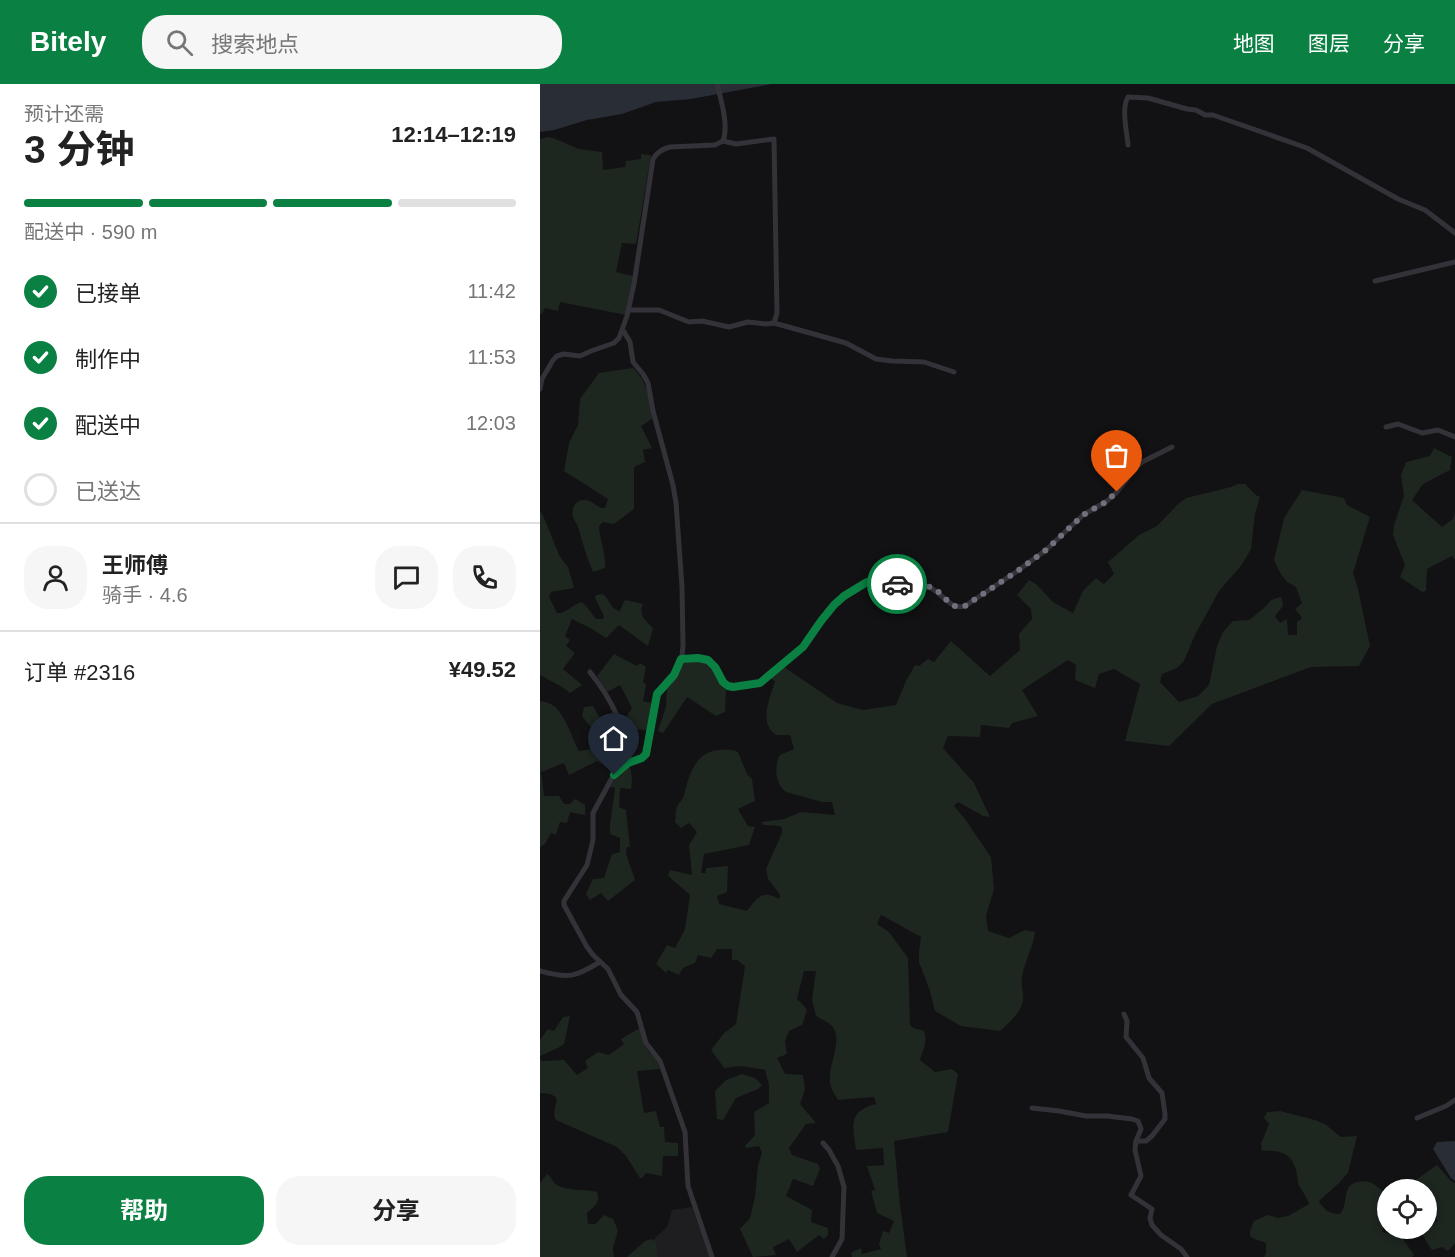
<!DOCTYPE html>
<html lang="zh">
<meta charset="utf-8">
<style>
body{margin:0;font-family:Helvetica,"Noto Sans SC",sans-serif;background:#f6f6f6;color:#222;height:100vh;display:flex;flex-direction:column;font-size:22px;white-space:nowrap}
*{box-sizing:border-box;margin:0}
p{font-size:20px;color:#767676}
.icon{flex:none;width:33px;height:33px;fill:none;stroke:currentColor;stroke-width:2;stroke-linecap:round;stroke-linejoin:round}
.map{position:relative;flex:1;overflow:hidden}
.sheet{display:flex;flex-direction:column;background:#fff;width:540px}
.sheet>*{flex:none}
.tools{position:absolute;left:837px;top:1095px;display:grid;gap:12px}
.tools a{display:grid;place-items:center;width:60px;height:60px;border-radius:50%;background:#fff;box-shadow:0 3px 9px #0003;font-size:30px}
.pin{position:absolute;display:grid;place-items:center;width:51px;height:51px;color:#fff;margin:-62px -26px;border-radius:50% 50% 50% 0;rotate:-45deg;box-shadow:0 0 6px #0007}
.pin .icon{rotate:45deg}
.courier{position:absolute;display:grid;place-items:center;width:60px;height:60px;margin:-30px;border:4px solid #0b8043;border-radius:50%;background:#fff;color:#222;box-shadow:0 2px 8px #0007}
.summary em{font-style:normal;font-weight:700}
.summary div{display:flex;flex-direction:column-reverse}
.summary{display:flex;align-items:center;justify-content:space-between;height:102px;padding:0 24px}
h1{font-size:39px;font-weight:700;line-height:45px}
.bar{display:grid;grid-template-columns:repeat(4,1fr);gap:9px 6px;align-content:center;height:72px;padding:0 24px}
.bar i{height:8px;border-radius:4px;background:#e0e0e0}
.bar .selected{background:#0b8043}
.bar p{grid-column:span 4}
.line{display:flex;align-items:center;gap:15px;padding:0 24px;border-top:2px solid #e0e0e0}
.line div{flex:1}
.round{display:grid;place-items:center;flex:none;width:63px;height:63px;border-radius:24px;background:#f6f6f6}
ol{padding:0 24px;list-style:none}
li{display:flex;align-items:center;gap:18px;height:66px}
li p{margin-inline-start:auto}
li .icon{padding:6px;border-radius:50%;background:#0b8043;color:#fff;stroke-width:4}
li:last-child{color:#767676}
li i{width:33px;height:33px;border:3px solid #e0e0e0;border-radius:50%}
.primary-button{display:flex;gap:12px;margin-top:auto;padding:12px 24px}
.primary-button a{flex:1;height:69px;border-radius:24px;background:#0b8043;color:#fff;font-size:24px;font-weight:700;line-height:69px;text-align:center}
.primary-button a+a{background:#f6f6f6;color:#222}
header{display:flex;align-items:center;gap:36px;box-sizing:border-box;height:84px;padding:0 30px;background:#0b8043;color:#fff}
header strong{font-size:28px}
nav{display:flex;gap:33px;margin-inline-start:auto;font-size:21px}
.search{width:420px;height:54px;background:#f6f6f6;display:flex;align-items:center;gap:15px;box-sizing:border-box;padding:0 21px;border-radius:24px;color:#767676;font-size:22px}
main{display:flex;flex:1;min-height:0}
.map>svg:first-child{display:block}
.built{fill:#1e1d20}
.green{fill:#1e2620}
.water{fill:#282d36}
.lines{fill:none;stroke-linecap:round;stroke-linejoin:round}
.minor{stroke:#333238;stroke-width:5}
.done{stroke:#70717c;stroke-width:6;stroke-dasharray:0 10.8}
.route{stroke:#0b8043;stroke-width:8}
</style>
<header>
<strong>Bitely</strong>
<div class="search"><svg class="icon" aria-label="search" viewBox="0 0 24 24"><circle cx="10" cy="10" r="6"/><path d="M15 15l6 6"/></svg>搜索地点</div>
<nav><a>地图</a><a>图层</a><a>分享</a></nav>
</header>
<main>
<section class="sheet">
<div class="summary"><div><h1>3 分钟</h1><p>预计还需</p></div><em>12:14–12:19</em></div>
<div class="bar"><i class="selected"></i><i class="selected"></i><i class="selected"></i><i></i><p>配送中 · 590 m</p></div>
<ol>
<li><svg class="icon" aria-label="check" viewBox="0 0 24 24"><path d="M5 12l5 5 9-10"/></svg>已接单<p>11:42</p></li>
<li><svg class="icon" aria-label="check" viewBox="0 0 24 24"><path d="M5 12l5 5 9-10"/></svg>制作中<p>11:53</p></li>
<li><svg class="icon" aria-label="check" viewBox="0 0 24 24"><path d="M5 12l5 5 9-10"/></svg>配送中<p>12:03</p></li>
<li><i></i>已送达</li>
</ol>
<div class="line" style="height:108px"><a class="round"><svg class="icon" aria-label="person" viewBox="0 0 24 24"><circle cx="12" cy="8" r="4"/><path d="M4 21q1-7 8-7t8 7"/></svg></a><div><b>王师傅</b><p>骑手 · 4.6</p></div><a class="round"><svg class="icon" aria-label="chat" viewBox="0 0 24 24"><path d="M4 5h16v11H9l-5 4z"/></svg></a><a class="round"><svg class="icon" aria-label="phone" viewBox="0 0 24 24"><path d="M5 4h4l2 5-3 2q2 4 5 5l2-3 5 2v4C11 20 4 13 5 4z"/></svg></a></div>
<div class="line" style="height:78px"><div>订单 #2316</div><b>¥49.52</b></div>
<div class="primary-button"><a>帮助</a><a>分享</a></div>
</section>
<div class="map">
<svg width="915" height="1173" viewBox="0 0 915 1173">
<rect width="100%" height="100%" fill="#121113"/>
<polygon class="built" points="152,1123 170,1173 118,1173 116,1157 114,1155 127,1143 132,1126"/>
<g class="green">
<polygon points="8,53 13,54 39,65 62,68 63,86 85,83 86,77 101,75 101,70 111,71 96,160 82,159 76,188 93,192 86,231 20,218 18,227 5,224 2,230 0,229 0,55"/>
<path d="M 93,284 C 108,298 109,315 112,335 L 101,342 L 112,364 L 103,366 L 105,378 L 94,383 L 94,425 L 74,440 L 63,438 L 59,442 C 60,457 66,469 65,484 L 53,488 C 47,474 43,461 39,446 C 38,441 35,438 33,433 C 31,425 35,415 45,416 C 50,416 56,422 62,424 L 65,424 L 68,415 L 24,387 L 29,359 L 38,341 L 40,315 L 59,289 Z"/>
<polygon points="894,364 912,373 910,386 883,400 872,416 902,443 913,435 915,429 915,476 912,472 887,485 886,507 882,508 860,493 865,481 853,451 854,441 864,412 861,391 866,378 890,372"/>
<path d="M 698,400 L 705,400 L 716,411 L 720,413 L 715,430 L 711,465 L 706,474 L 700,483 L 679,507 L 654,553 L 644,577 L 637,584 L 622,590 L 620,598 L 639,618 L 658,612 L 669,601 L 677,562 L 683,548 L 690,540 L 693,537 L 709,536 L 724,524 L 731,516 L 740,513 L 742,515 L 743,522 L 735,532 L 740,539 L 747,535 L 748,551 L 757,551 L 757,538 L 762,534 L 755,525 L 762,519 L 756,503 L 747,498 L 740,489 L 734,476 L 744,434 L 762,406 L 804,414 L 807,421 L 830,433 L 813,489 L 818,505 L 830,562 L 819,582 L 771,583 L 672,620 L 629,662 L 585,657 L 600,600 L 574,585 L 559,590 L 555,604 L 535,596 L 536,581 L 528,576 L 482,606 L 498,632 L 472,639 L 469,644 L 441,641 L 440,653 L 408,652 L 403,664 L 434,699 L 450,733 L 443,732 L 418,718 L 414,722 L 425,735 L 451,773 L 454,805 L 446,832 L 448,847 L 469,854 L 485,846 L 495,848 C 493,864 484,878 482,894 C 481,900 483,907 483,913 C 484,926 469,939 460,947 L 421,942 L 395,927 L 390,907 L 379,878 L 379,868 L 381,853 L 341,831 L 337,840 L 349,848 L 368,874 L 370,941 L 374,944 L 384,947 C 388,957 383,966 380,976 L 395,988 L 412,985 L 418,990 L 408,1048 L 354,1057 L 360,1121 L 367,1173 L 312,1173 L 311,1169 L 321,1164 L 322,1170 L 341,1165 L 339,1160 L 343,1147 L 349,1149 L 354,1137 L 337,1129 L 331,1107 L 335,1106 L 327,1082 L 344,1081 L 343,1064 L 316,1066 C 313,1043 307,1027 336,1020 L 334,1013 L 298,1016 C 295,1011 291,1005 290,999 C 287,983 304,956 292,942 C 288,938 281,935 276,932 L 272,916 L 276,887 L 264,887 L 257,915 L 264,922 L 267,926 L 262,941 L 249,947 L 245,957 L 247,970 L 237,974 L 245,990 L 263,991 L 265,1005 L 260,1020 L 276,1039 L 266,1040 L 249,1064 L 252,1071 L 278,1080 L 280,1085 L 273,1102 L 253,1095 L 246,1112 L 272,1126 L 271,1138 L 288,1144 L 288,1151 L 284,1155 L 279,1151 L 257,1168 L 249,1155 L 233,1163 L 236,1171 L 213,1173 L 200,1145 L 210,1134 L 215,1113 L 218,1081 L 222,1069 L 219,1062 L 206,1064 L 205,1062 L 215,1051 L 214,1028 L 229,1019 L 229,1001 L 225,986 L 201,982 L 184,984 L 171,966 L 184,949 L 196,940 L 205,882 L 197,876 L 192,876 L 192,865 L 177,865 L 171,874 L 158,871 L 155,879 L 143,884 L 139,891 L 128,886 L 126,889 L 116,880 L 127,861 L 135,864 L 145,845 L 150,811 L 128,792 L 130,786 L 152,791 L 149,761 L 157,748 L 149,739 L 141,744 L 135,738 C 136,734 135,727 137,723 C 138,719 143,716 144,711 C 149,691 155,668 179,666 C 186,665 192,665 198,668 L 207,690 L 212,695 L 215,717 L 198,725 L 208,742 L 215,743 L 209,761 L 164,770 L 161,789 L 166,789 L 166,784 L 188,782 L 187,808 L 177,812 L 179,820 L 207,827 C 217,814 222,805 239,815 L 240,811 L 228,795 L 226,785 L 242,749 L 242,744 L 240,742 L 223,741 L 222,738 L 244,735 L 261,728 L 295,731 L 292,718 L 282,718 L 246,708 C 235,701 234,681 240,671 L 254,665 L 250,651 L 236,651 C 218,639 230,614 235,597 L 230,594 L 244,583 L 297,619 L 323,626 L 356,621 L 366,597 L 375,581 L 379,582 L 388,575 L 394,578 L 411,557 L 450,592 L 480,566 L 479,550 L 492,535 L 491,525 L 477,511 L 489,496 L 496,500 L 513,518 L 533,529 L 543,507 L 556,494 L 564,500 L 574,490 L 568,478 L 599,451 L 617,442 L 638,420 L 646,414 L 691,403 Z"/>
<path d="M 0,428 L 2,429 L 20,473 L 28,483 L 34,504 L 11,508 L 9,513 L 17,529 C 26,530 33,520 42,518 L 47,523 L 56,535 L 63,535 L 64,532 L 55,514 L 56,511 L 63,510 C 70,516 71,526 80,527 L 84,517 L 86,516 L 103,520 C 98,531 106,537 113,544 L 108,562 L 79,541 L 66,554 L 52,545 L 32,535 L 25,552 L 30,556 L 26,562 L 35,569 L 23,585 L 42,601 L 30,609 L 22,603 L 0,591 Z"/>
<polygon points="74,570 97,582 100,579 106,583 103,598 106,601 103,617 111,619 108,646 87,645 83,638 92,624 80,601 67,608 57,592"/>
<polygon points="151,576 165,577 173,585 186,606 185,628 176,632 147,613 123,649 118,647 126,623 127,602 135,593 143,577"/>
<path d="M 0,617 C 5,618 10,619 14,622 C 26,632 32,654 39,667 L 52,665 L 61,657 L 60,655 L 42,632 L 44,623 L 53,622 L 72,656 L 75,679 L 82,680 L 74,687 L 57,677 L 29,691 L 24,679 L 1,688 L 4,712 L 19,712 L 24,720 L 30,720 L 35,715 L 45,721 L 45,731 L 30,728 L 27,739 L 20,738 L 16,751 L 11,749 L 5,760 L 0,763 Z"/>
<polygon points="90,681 92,696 91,705 80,704 79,723 86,726 90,763 87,763 86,770 95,796 68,817 61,809 50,816 46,810 53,795 64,794 72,770 80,768 80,754 70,750 70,741 75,704 70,703 75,694"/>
<polygon points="30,932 24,960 18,964 0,972 0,956 8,945 14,947 23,933"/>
<path d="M 100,944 L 105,962 L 109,968 L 116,974 L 120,985 L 97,987 L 104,1029 L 116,1027 L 120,1043 L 124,1043 L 125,1058 L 138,1059 L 138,1072 L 123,1072 L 122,1092 L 106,1089 L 102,1094 L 100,1094 L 86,1072 L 77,1063 L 16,1036 C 11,1028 18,1021 16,1013 L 10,1010 L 0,1009 L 0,974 L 2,977 L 24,976 L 37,991 L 48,984 L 45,977 L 58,968 L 69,971 L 84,960 L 81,955 Z"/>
<polygon points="202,990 215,994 222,1001 218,1005 196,1014 183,1036 177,1035 175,1007 186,996"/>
<path d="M 740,1027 L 775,1036 L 785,1040 L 801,1053 L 817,1052 L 808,1089 L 798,1100 L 779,1117 C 784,1126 789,1130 800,1130 C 809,1120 801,1102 817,1098 C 822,1097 827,1097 832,1099 C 837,1102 842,1107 847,1110 L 847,1134 L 845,1135 L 842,1148 L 861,1152 L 874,1171 L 872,1173 L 724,1173 L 726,1169 L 726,1159 C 710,1153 706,1156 714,1137 L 728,1131 L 738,1134 L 748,1132 L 769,1120 C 767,1112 761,1107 758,1099 C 757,1093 757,1086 754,1081 C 749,1067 735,1066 722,1067 L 721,1060 L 729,1040 L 724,1034 L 727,1028 Z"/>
<polygon points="897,1081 911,1097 915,1099 915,1159 909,1166 907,1167 903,1163 892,1166 881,1149 884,1145 886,1144 888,1141 898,1137 895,1132 887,1129 886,1106 863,1105"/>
<path d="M 7,1090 C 12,1093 12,1098 17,1101 C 28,1107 44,1105 57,1108 C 61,1118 54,1123 47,1129 L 48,1140 L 55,1140 L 64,1131 L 73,1135 L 78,1146 L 73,1164 L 74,1173 L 0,1173 L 0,1099 Z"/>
<polygon points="112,1155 116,1157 118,1173 87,1173 105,1157"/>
</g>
<g class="water">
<polygon points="0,0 232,0 151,15 116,18 82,30 47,36 14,46 0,48"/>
<polygon points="915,1057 915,1097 911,1094 893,1065 897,1058"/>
</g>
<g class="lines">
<g class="minor">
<polyline points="183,57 196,60 234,55 237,229 234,239"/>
<path d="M 588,61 C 587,48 581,24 588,13 L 608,14 L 647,25 L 656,26 L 665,31 L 673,31 L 693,38 L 767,64 L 858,115 L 885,126 L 915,149"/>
<polyline points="835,197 915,178"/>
<polyline points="88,226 119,226 149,238 162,237 189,243 208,238 226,240 234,239 306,259 336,275 352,277 384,278 414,288"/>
<polyline points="83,246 90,258 93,278 103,290 108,299 113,327 133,401 136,419 142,503 143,561 142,572 134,591 117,610 106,670 102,674 88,679 72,694 53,729 53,756 47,781 24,817 24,821 47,863 53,871 68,885 81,911 97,928 106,959 120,977 145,1048 148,1102 172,1173"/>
<path d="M 0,305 L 2,295 L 13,276 L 17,272 L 24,270 L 40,272 L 51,267 L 74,259 L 79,254 L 87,232 L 94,200 L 113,75 C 117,68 122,65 130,63 L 175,61 L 183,57 C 189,42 181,16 177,0"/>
<polyline points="846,343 858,340 882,349 898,346 915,353"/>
<path d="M 141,575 L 158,574 L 168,577 L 175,583 L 183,598 L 188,602 L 193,603 L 217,600 L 224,596 L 261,566 L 270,555 L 281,537 L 294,521 L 324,499 L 331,498 L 389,503 C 401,508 411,527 425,522 L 476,488 L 506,466 L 543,431 L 567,417 L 577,408 L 593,387 L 602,378 L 632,363"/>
<path d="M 50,588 C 72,616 86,644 90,679"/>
<path d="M 0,887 C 29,895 35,893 60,878"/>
<polyline points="584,930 587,937 586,953 603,974 609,994 622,1009 625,1030 625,1035 612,1052 606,1057 596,1057"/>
<polyline points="492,1024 519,1027 546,1032 567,1032 592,1035 598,1037 601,1045 596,1057 595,1066 601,1092 591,1111 612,1125 610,1134 612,1141 621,1151 641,1165 647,1173"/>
<polyline points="877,1034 906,1022 915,1016"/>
<polyline points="283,1059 289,1066 298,1082 304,1103 302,1155 292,1173"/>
</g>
</g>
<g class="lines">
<path class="done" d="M 357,500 C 369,501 386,499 396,506 C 406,513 412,527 425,522 L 476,488 L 506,466 L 543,431 L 564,419 L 577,408"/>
<polyline class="route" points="74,691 88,679 102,674 106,670 117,610 134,591 141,575 158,574 168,576 175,583 183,598 188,602 193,603 220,599 263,563 281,537 294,521 304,512 327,498 357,500"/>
</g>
</svg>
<div class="tools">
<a><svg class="icon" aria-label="locate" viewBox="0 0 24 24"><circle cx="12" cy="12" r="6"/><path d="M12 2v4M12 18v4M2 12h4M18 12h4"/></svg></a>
</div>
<div class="pin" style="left:577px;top:408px;background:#ea580c"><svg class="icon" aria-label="bag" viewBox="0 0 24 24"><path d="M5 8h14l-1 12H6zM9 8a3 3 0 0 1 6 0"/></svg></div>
<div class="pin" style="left:74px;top:691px;background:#1f2937"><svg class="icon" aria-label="home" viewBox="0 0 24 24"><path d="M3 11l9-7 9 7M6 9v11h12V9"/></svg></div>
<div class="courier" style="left:357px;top:500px"><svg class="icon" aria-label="car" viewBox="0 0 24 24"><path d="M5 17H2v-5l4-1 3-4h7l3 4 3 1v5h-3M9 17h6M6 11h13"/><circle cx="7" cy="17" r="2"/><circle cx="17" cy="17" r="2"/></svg></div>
</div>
</main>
